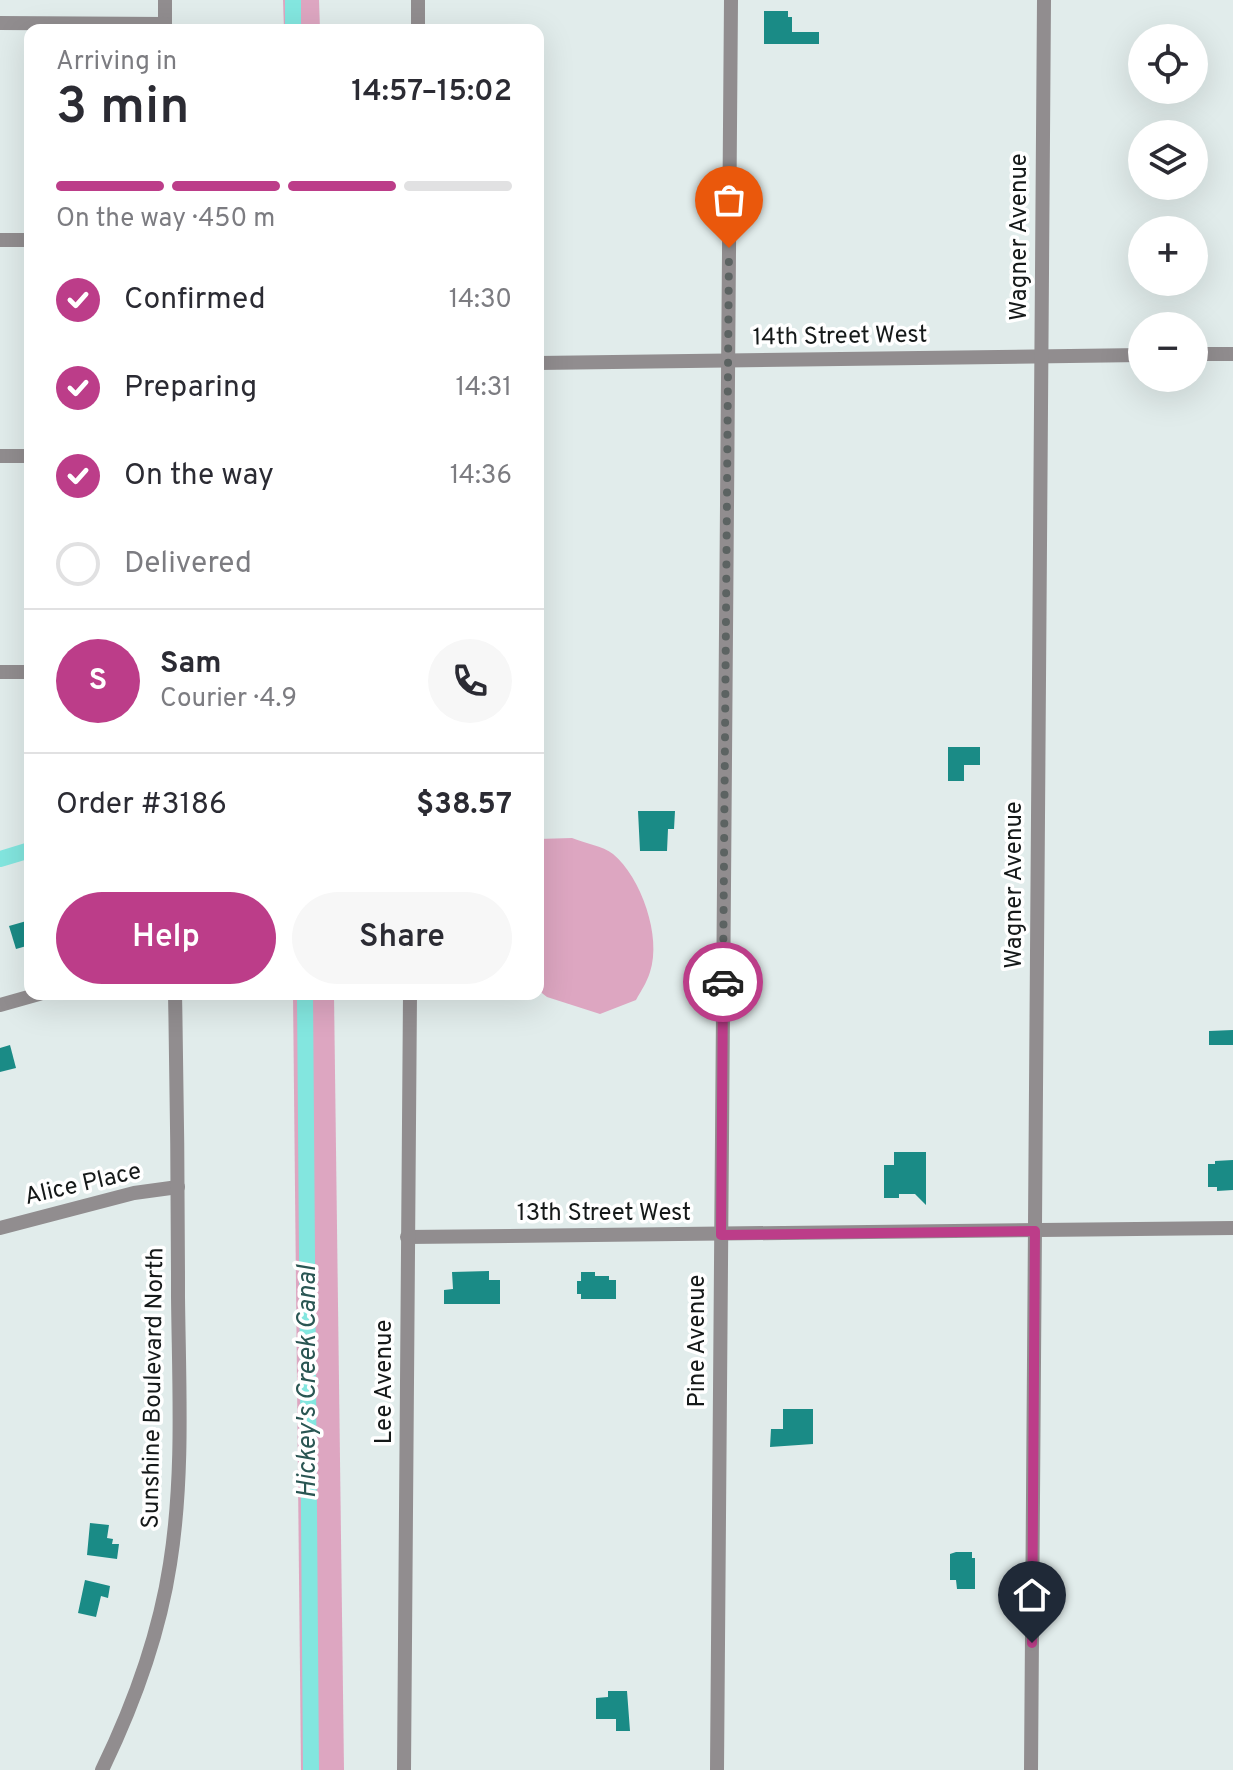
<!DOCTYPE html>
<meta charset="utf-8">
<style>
body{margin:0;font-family:Overpass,sans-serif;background:#f7f7f7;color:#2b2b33;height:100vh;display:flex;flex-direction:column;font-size:30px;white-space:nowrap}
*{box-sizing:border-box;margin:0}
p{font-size:26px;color:#7c7c81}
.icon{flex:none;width:44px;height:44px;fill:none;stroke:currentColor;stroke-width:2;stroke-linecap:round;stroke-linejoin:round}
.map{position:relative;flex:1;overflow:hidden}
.panel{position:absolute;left:24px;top:24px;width:520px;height:976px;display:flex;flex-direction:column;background:#fff;border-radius:16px;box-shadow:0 8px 32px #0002}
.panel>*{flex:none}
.buttons{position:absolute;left:1128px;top:24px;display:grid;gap:16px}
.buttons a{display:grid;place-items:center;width:80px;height:80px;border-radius:50%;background:#fff;box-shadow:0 8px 32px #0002;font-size:40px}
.pin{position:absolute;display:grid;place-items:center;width:68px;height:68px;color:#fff;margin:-82px -34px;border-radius:50% 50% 50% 0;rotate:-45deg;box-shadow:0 0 8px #0007}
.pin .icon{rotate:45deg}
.courier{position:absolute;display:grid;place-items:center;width:80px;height:80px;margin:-40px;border:6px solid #bc3d89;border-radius:50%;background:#fff;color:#222;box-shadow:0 2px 10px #0007}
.summary em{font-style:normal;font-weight:600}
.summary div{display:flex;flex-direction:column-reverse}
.summary{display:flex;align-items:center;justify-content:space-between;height:136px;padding:0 32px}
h1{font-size:52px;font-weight:600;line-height:60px}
.bar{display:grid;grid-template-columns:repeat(4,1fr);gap:12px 8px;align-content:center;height:96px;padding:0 32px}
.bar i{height:10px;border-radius:6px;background:#e1e1e2}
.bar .active{background:#bc3d89}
.bar p{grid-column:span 4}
.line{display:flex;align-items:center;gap:20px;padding:0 32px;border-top:2px solid #e1e1e2}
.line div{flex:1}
.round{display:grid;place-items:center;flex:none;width:84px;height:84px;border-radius:42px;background:#f7f7f7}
ol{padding:0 32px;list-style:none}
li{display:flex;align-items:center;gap:24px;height:88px}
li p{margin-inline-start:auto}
li .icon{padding:8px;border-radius:50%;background:#bc3d89;color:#fff;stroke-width:4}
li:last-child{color:#7c7c81}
li i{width:44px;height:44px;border:4px solid #e1e1e2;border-radius:50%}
.primary-button{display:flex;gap:16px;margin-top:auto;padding:16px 32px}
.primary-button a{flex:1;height:92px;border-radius:48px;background:#bc3d89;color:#fff;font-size:32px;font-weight:600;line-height:92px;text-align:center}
.primary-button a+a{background:#f7f7f7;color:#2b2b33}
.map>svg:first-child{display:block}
.green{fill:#dda6c1}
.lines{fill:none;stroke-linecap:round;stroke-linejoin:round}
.canal{stroke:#83e6df;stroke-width:16}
.building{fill:#1a8b86}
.minor{stroke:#918d8f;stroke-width:14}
.done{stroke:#5c6362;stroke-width:8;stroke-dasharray:0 14.4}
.route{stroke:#bc3d89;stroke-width:10}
.labels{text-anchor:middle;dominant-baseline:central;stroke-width:7;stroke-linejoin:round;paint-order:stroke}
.street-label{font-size:24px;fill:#151919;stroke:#fff}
.water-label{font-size:26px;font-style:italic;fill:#2a5653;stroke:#fff}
</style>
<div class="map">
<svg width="1233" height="1770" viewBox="0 0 1233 1770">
<rect width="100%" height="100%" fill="#e1eceb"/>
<g class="green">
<polygon points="283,0 319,0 320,30 284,30"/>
<path d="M 572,838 C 584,843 603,846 613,854 C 641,877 662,937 650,972 C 647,982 641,991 636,1000 L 600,1014 L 547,997 L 538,990 L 538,839 Z"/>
<polygon points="293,994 334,994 344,1770 301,1770"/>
</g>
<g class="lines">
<g class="canal">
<polyline points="293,0 293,30"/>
<polyline points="0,859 30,850"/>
<polyline points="305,994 311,1770"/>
</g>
</g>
<g class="building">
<polygon points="764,11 788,11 788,17 792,17 792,32 819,32 819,44 764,44"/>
<polygon points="948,747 980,747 980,765 964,765 964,781 948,781"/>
<polygon points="638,811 675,811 674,829 668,829 667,851 640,851"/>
<polygon points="30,920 30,945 16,949 9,926"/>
<polygon points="1233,1030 1233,1045 1209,1045 1209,1031"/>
<polygon points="10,1045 16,1068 0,1072 0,1048"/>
<polygon points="894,1152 926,1152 926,1205 915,1194 899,1194 899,1198 884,1198 884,1165 894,1165"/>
<polygon points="1233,1160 1233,1190 1217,1191 1217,1187 1208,1187 1208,1164 1215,1164 1215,1161"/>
<polygon points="489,1271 489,1280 500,1280 500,1304 444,1304 444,1290 453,1289 452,1272"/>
<polygon points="581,1272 595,1272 595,1276 609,1276 609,1280 616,1280 616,1299 581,1299 581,1294 577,1294 577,1281 581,1281"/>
<polygon points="783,1409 813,1409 813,1444 770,1447 771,1429 783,1429"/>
<polygon points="90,1523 109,1525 107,1538 113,1539 112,1544 119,1544 117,1559 87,1555"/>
<polygon points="956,1552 972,1552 972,1558 975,1558 975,1589 957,1589 956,1580 950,1580 950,1554"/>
<polygon points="85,1580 110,1586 108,1598 101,1596 96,1617 78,1613"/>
<polygon points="608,1691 627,1691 630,1731 616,1731 616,1719 596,1719 596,1698 608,1697"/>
</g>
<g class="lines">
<g class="minor">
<polyline points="165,0 165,30"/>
<polyline points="0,23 165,24"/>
<polyline points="418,30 418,0"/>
<polyline points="0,240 30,240"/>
<polyline points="1194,354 1233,354"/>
<polyline points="538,363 1142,355"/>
<polyline points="0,456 30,456"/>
<polyline points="0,672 30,672"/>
<polyline points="0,1005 39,994"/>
<polyline points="0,1228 134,1193 178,1187"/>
<polyline points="407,1237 1233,1228"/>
<path d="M 102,1770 C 134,1704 159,1636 170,1564 C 184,1476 179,1386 178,1297 C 178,1196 177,1095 175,994"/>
<polyline points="404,1770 410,994"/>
<polyline points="717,1770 731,0"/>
<polyline points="1031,1770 1044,0"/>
</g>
</g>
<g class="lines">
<polyline class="done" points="723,982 729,248"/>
<polyline class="route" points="723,982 721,1235 1035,1231 1032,1643"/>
</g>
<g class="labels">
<g class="street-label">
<text transform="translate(1020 237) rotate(-90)">Wagner Avenue</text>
<text transform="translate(840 337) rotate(-1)">14th Street West</text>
<text transform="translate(1015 885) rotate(-90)">Wagner Avenue</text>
<text transform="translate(83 1185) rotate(-13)">Alice Place</text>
<text x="604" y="1214">13th Street West</text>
<text transform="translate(698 1341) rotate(-90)">Pine Avenue</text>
<text transform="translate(385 1382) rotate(-90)">Lee Avenue</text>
<text transform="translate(154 1388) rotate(-89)">Sunshine Boulevard North</text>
</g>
<g class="water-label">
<text transform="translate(308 1382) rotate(-90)">Hickey's Creek Canal</text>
</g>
</g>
</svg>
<div class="buttons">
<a><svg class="icon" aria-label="locate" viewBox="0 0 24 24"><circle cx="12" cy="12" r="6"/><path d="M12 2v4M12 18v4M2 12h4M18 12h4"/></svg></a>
<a><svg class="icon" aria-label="layers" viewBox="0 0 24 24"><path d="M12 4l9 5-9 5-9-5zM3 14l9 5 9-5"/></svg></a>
<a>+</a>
<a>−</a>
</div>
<div class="pin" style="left:729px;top:248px;background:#ea580c"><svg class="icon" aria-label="bag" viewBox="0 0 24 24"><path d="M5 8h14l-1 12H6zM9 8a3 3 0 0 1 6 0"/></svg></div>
<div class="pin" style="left:1032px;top:1643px;background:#1f2937"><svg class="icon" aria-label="home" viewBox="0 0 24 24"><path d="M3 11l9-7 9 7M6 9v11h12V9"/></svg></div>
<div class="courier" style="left:723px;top:982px"><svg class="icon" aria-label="car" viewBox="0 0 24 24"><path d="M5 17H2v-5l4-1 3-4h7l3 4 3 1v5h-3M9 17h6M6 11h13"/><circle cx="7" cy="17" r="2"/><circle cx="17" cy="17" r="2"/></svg></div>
<section class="panel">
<div class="summary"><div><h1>3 min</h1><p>Arriving in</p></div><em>14:57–15:02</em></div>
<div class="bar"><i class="active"></i><i class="active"></i><i class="active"></i><i></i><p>On the way · 450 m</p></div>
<ol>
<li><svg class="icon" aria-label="check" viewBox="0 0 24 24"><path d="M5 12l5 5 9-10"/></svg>Confirmed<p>14:30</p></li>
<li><svg class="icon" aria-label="check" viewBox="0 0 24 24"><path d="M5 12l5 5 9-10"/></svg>Preparing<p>14:31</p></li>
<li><svg class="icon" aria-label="check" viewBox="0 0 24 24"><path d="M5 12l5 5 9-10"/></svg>On the way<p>14:36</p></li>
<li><i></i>Delivered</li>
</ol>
<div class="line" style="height:144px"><b class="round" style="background:#bc3d89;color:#fff">S</b><div><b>Sam</b><p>Courier · 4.9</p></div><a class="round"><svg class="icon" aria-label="phone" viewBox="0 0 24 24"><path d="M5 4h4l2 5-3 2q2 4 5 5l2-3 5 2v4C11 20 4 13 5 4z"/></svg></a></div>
<div class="line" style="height:104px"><div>Order #3186</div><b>$38.57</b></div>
<div class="primary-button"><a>Help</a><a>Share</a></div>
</section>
</div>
